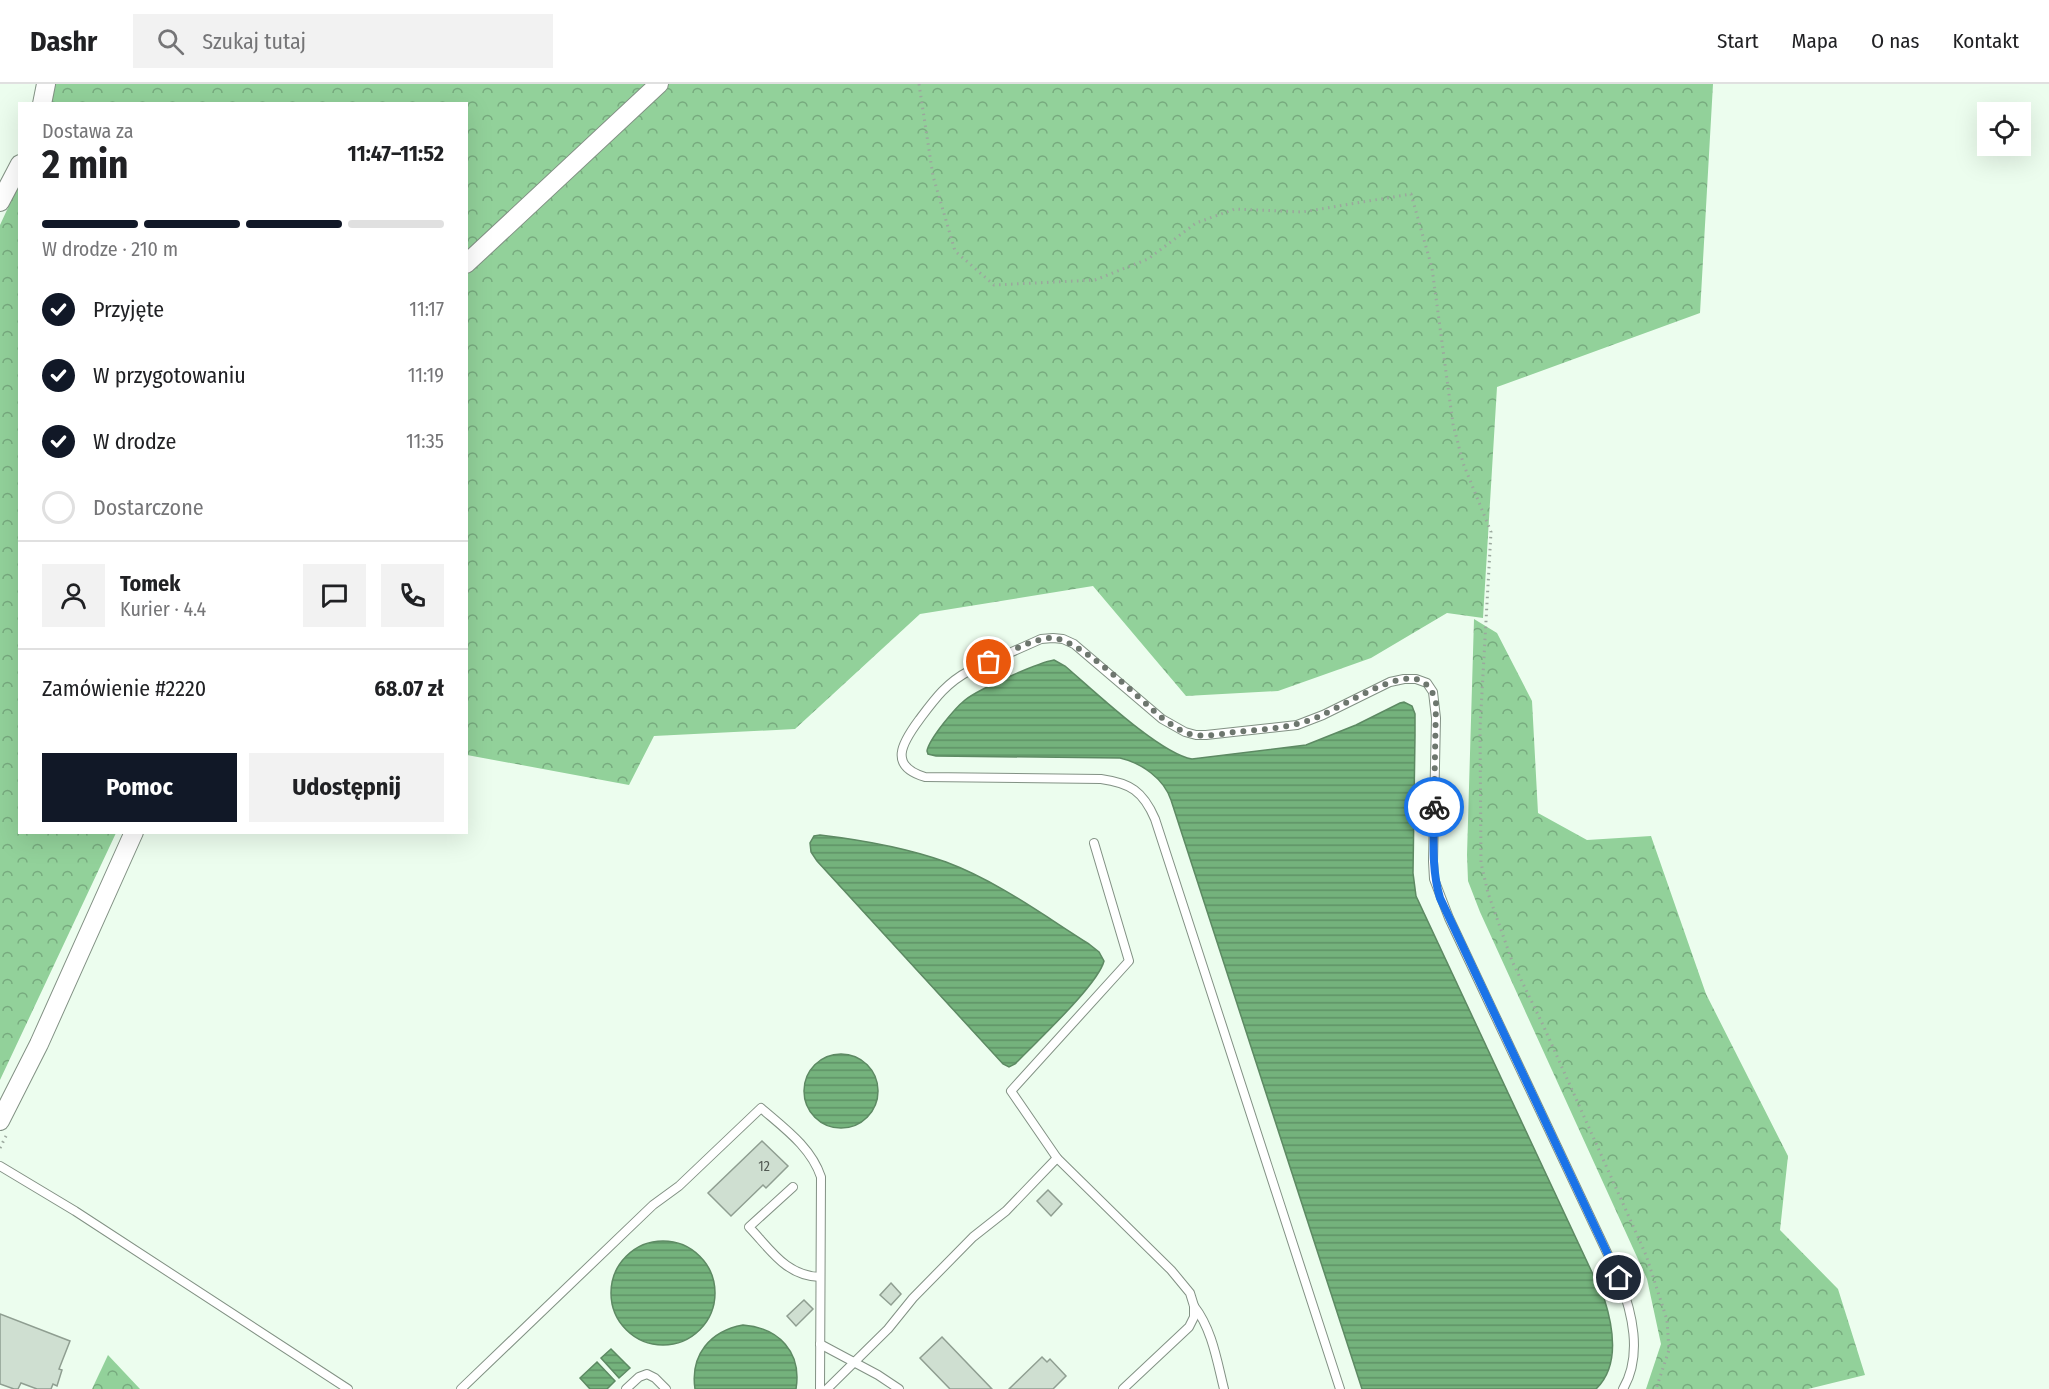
<!DOCTYPE html>
<html lang="pl">
<meta charset="utf-8">
<style>
body{margin:0;font-family:"Fira Sans Condensed",sans-serif;background:#f2f2f2;color:#202124;height:100vh;display:flex;flex-direction:column;font-size:22px;white-space:nowrap}
*{box-sizing:border-box;margin:0}
p{font-size:20px;color:#757577}
.icon{flex:none;width:33px;height:33px;fill:none;stroke:currentColor;stroke-width:2;stroke-linecap:round;stroke-linejoin:round}
.map{position:relative;flex:1;overflow:hidden}
.drawer{position:absolute;left:18px;top:18px;width:450px;height:732px;display:flex;flex-direction:column;background:#fff;border-radius:0px;box-shadow:0 6px 24px #0002}
.drawer>*{flex:none}
.fabs{position:absolute;left:1977px;top:18px;display:grid;gap:12px}
.fabs a{display:grid;place-items:center;width:54px;height:54px;border-radius:0px;background:#fff;box-shadow:0 6px 24px #0002;font-size:30px}
.pin{position:absolute;display:grid;place-items:center;width:51px;height:51px;color:#fff;margin:-26px;border:3px solid #fff;border-radius:50%;box-shadow:0 2px 6px #0007}
.courier{position:absolute;display:grid;place-items:center;width:60px;height:60px;margin:-30px;border:4px solid #1a73e8;border-radius:50%;background:#fff;color:#222;box-shadow:0 2px 8px #0007}
.summary em{font-style:normal;font-weight:700}
.summary div{display:flex;flex-direction:column-reverse}
.summary{display:flex;align-items:center;justify-content:space-between;height:102px;padding:0 24px}
h1{font-size:39px;font-weight:700;line-height:45px}
.bar{display:grid;grid-template-columns:repeat(4,1fr);gap:9px 6px;align-content:center;height:72px;padding:0 24px}
.bar i{height:8px;border-radius:4px;background:#e0e0e0}
.bar .active{background:#111827}
.bar p{grid-column:span 4}
.line{display:flex;align-items:center;gap:15px;padding:0 24px;border-top:2px solid #e0e0e0}
.line div{flex:1}
.round{display:grid;place-items:center;flex:none;width:63px;height:63px;border-radius:0px;background:#f2f2f2}
ol{padding:0 24px;list-style:none}
li{display:flex;align-items:center;gap:18px;height:66px}
li p{margin-inline-start:auto}
li .icon{padding:6px;border-radius:50%;background:#111827;color:#fff;stroke-width:4}
li:last-child{color:#757577}
li i{width:33px;height:33px;border:3px solid #e0e0e0;border-radius:50%}
.cta{display:flex;gap:12px;margin-top:auto;padding:12px 24px}
.cta a{flex:1;height:69px;border-radius:0px;background:#111827;color:#fff;font-size:24px;font-weight:700;line-height:69px;text-align:center}
.cta a+a{background:#f2f2f2;color:#202124}
header{display:flex;align-items:center;gap:36px;box-sizing:border-box;height:84px;padding:0 30px;background:#fff;border-bottom:2px solid #e0e0e0}
header strong{font-size:28px}
nav{display:flex;gap:33px;margin-inline-start:auto;font-size:21px}
.search{width:420px;height:54px;background:#f2f2f2;display:flex;align-items:center;gap:15px;box-sizing:border-box;padding:0 21px;border-radius:0px;color:#757577;font-size:22px}
.map>svg:first-child{display:block}
.forest{fill:url(#forest-crowns)}
.water{fill:url(#water-rules);stroke:#5d8a63;stroke-width:1.5}
.building{fill:#cfdfd1;stroke:#8f9e91;stroke-width:1.5}
.lines{fill:none;stroke-linecap:round;stroke-linejoin:round}
.service-casing{stroke:#829184;stroke-width:10}
.tertiary-casing{stroke:#829184;stroke-width:20}
.path{stroke:#9ba89d;stroke-width:3;stroke-dasharray:1.5 4.5;stroke-linecap:butt}
.service{stroke:#fff;stroke-width:8}
.tertiary{stroke:#fff;stroke-width:18}
.done{stroke:#6d766e;stroke-width:6;stroke-dasharray:0 10.8}
.route{stroke:#1a73e8;stroke-width:8}
.labels{text-anchor:middle;dominant-baseline:central;stroke-width:4.5;stroke-linejoin:round;paint-order:stroke}
.number-label{font-size:14px;fill:#525a53}
</style>
<header>
<strong>Dashr</strong>
<div class="search"><svg class="icon" aria-label="search" viewBox="0 0 24 24"><circle cx="10" cy="10" r="6"/><path d="M15 15l6 6"/></svg>Szukaj tutaj</div>
<nav><a>Start</a><a>Mapa</a><a>O nas</a><a>Kontakt</a></nav>
</header>
<div class="map">
<svg width="2049" height="1305" viewBox="0 0 2049 1305">
<defs>
<pattern id="forest-crowns" width="20" height="18" patternUnits="userSpaceOnUse" patternTransform="scale(1.5)"><rect width="20" height="18" fill="#92d19a"/><path d="M2 6a3 3 0 1 1 6 0M12 15a3 3 0 1 1 6 0" fill="none" stroke="#77aa7e"/></pattern>
<pattern id="water-rules" width="6" height="5" patternUnits="userSpaceOnUse" patternTransform="scale(1.5)"><rect width="6" height="5" fill="#74b27c"/><path d="M0 2.5h6" fill="none" stroke="#5f9166"/></pattern>
</defs>
<rect width="100%" height="100%" fill="#ecfdee"/>
<g class="forest">
<polygon points="54,0 1713,0 1700,229 1497,303 1483,534 1447,529 1371,574 1278,607 1186,612 1093,502 920,530 795,645 654,652 629,701 467,671 466,20 50,20"/>
<polygon points="19,100 20,748 116,749 0,996 0,141"/>
<polygon points="1474,535 1497,549 1532,617 1538,729 1587,756 1651,752 1706,910 1788,1072 1780,1146 1838,1205 1865,1291 1808,1305 1646,1305 1661,1260 1647,1195 1480,828 1468,797 1467,771"/>
<polygon points="108,1271 140,1305 92,1305"/>
</g>
<g class="water">
<path d="M 1054,576 L 1065,582 C 1092,605 1160,670 1192,675 L 1306,661 L 1356,641 L 1400,619 L 1404,618 L 1412,622 L 1415,630 L 1415,651 L 1413,789 L 1416,812 L 1604,1214 C 1613,1242 1620,1282 1596,1305 L 1362,1305 L 1171,716 C 1164,695 1142,679 1120,674 L 936,672 L 928,670 L 927,667 C 929,655 955,624 965,616 C 979,605 1037,579 1054,576 Z"/>
<path d="M 820,751 C 862,756 907,764 946,778 C 997,797 1043,831 1089,860 L 1099,868 L 1104,877 C 1098,901 1035,959 1015,980 L 1009,983 L 1003,980 L 817,777 L 811,768 L 810,759 L 814,752 Z"/>
<circle cx="841" cy="1007" r="37"/>
<circle cx="663" cy="1209" r="52"/>
<path d="M 743,1241 C 779,1244 802,1268 796,1305 L 695,1305 C 690,1271 710,1247 743,1241 Z"/>
<polygon points="611,1265 630,1284 619,1294 601,1274"/>
<polygon points="597,1278 615,1297 607,1305 590,1305 580,1294"/>
</g>
<g class="building">
<polygon points="762,1057 788,1082 766,1104 763,1101 731,1132 708,1109"/>
<polygon points="1048,1106 1062,1120 1051,1132 1037,1117"/>
<polygon points="891,1199 901,1210 891,1221 880,1211"/>
<polygon points="804,1216 813,1225 796,1242 787,1232"/>
<polygon points="0,1230 70,1257 59,1285 62,1286 57,1302 53,1300 51,1305 37,1305 21,1299 18,1305 14,1305 0,1300"/>
<polygon points="942,1253 992,1305 950,1305 920,1274"/>
<polygon points="1042,1273 1047,1278 1050,1275 1066,1292 1053,1305 1009,1305"/>
</g>
<g class="lines">
<g class="service-casing">
<g id="service">
<polyline points="1057,1074 1011,1007 1129,877 1094,759"/>
<polyline points="0,1082 75,1127 348,1305"/>
<path d="M 793,1103 L 749,1143 C 771,1166 786,1192 820,1193"/>
<path d="M 1194,1222 C 1212,1245 1217,1277 1224,1305"/>
<polyline points="820,1260 878,1291 899,1305"/>
<path d="M 461,1305 L 653,1121 L 679,1102 L 761,1024 C 784,1044 811,1063 821,1093 L 820,1305"/>
<polyline points="626,1305 639,1293 647,1290 655,1294 666,1305"/>
<polyline points="827,1305 888,1245 913,1214 973,1153 1006,1127 1057,1074 1171,1186 1190,1209 1194,1222 1194,1233 1189,1243 1123,1305"/>
<path d="M 1340,1305 L 1155,735 C 1143,707 1130,699 1101,695 L 925,693 C 888,682 902,659 919,636 C 934,616 946,599 969,587 L 1041,555 L 1053,554 L 1063,555 L 1074,560 L 1162,635 L 1185,648 L 1196,651 L 1206,651 L 1297,641 L 1323,631 L 1390,598 L 1404,595 L 1416,595 L 1427,599 L 1433,608 L 1436,634 L 1433,777 L 1434,795 L 1449,834 L 1619,1194 C 1632,1228 1643,1271 1623,1305"/>
</g>
</g>
<g class="tertiary-casing">
<g id="tertiary">
<polyline points="42,20 46,0"/>
<polyline points="0,118 20,80"/>
<polyline points="466,180 659,0"/>
<polyline points="0,1037 39,960 134,748"/>
</g>
</g>
<g class="path">
<polyline points="919,0 933,92 955,167 994,201 1095,196 1148,175 1196,139 1235,125 1302,128 1411,110 1432,184 1453,340 1463,379 1491,448 1480,644 1481,779 1488,809 1512,877 1543,941 1646,1171 1667,1236 1669,1266 1656,1305"/>
<polyline points="0,1064 6,1052"/>
</g>
<use href="#service" class="service"/>
<use href="#tertiary" class="tertiary"/>
</g>
<g class="lines">
<path class="done" d="M 989,578 C 1008,569 1029,556 1050,554 C 1078,552 1139,615 1162,634 C 1172,641 1182,649 1194,651 C 1208,653 1222,650 1235,648 C 1266,645 1296,644 1324,630 C 1346,620 1381,598 1404,595 C 1422,592 1432,602 1436,619 L 1434,723"/>
<path class="route" d="M 1434,723 C 1434,754 1431,784 1440,814 L 1619,1194"/>
</g>
<g class="labels">
<g class="number-label">
<text x="764" y="1082">12</text>
</g>
</g>
</svg>
<div class="fabs">
<a><svg class="icon" aria-label="locate" viewBox="0 0 24 24"><circle cx="12" cy="12" r="6"/><path d="M12 2v4M12 18v4M2 12h4M18 12h4"/></svg></a>
</div>
<div class="pin" style="left:989px;top:578px;background:#ea580c"><svg class="icon" aria-label="bag" viewBox="0 0 24 24"><path d="M5 8h14l-1 12H6zM9 8a3 3 0 0 1 6 0"/></svg></div>
<div class="pin" style="left:1619px;top:1194px;background:#1f2937"><svg class="icon" aria-label="home" viewBox="0 0 24 24"><path d="M3 11l9-7 9 7M6 9v11h12V9"/></svg></div>
<div class="courier" style="left:1434px;top:723px"><svg class="icon" aria-label="bike" viewBox="0 0 24 24"><circle cx="6" cy="16" r="4"/><circle cx="18" cy="16" r="4"/><path d="M6 16l4-8h5l3 8M10 8l3 8H6M13 5h3"/></svg></div>
<section class="drawer">
<div class="summary"><div><h1>2 min</h1><p>Dostawa za</p></div><em>11:47–11:52</em></div>
<div class="bar"><i class="active"></i><i class="active"></i><i class="active"></i><i></i><p>W drodze · 210 m</p></div>
<ol>
<li><svg class="icon" aria-label="check" viewBox="0 0 24 24"><path d="M5 12l5 5 9-10"/></svg>Przyjęte<p>11:17</p></li>
<li><svg class="icon" aria-label="check" viewBox="0 0 24 24"><path d="M5 12l5 5 9-10"/></svg>W przygotowaniu<p>11:19</p></li>
<li><svg class="icon" aria-label="check" viewBox="0 0 24 24"><path d="M5 12l5 5 9-10"/></svg>W drodze<p>11:35</p></li>
<li><i></i>Dostarczone</li>
</ol>
<div class="line" style="height:108px"><a class="round"><svg class="icon" aria-label="person" viewBox="0 0 24 24"><circle cx="12" cy="8" r="4"/><path d="M4 21q1-7 8-7t8 7"/></svg></a><div><b>Tomek</b><p>Kurier · 4.4</p></div><a class="round"><svg class="icon" aria-label="chat" viewBox="0 0 24 24"><path d="M4 5h16v11H9l-5 4z"/></svg></a><a class="round"><svg class="icon" aria-label="phone" viewBox="0 0 24 24"><path d="M5 4h4l2 5-3 2q2 4 5 5l2-3 5 2v4C11 20 4 13 5 4z"/></svg></a></div>
<div class="line" style="height:78px"><div>Zamówienie #2220</div><b>68.07 zł</b></div>
<div class="cta"><a>Pomoc</a><a>Udostępnij</a></div>
</section>
</div>
